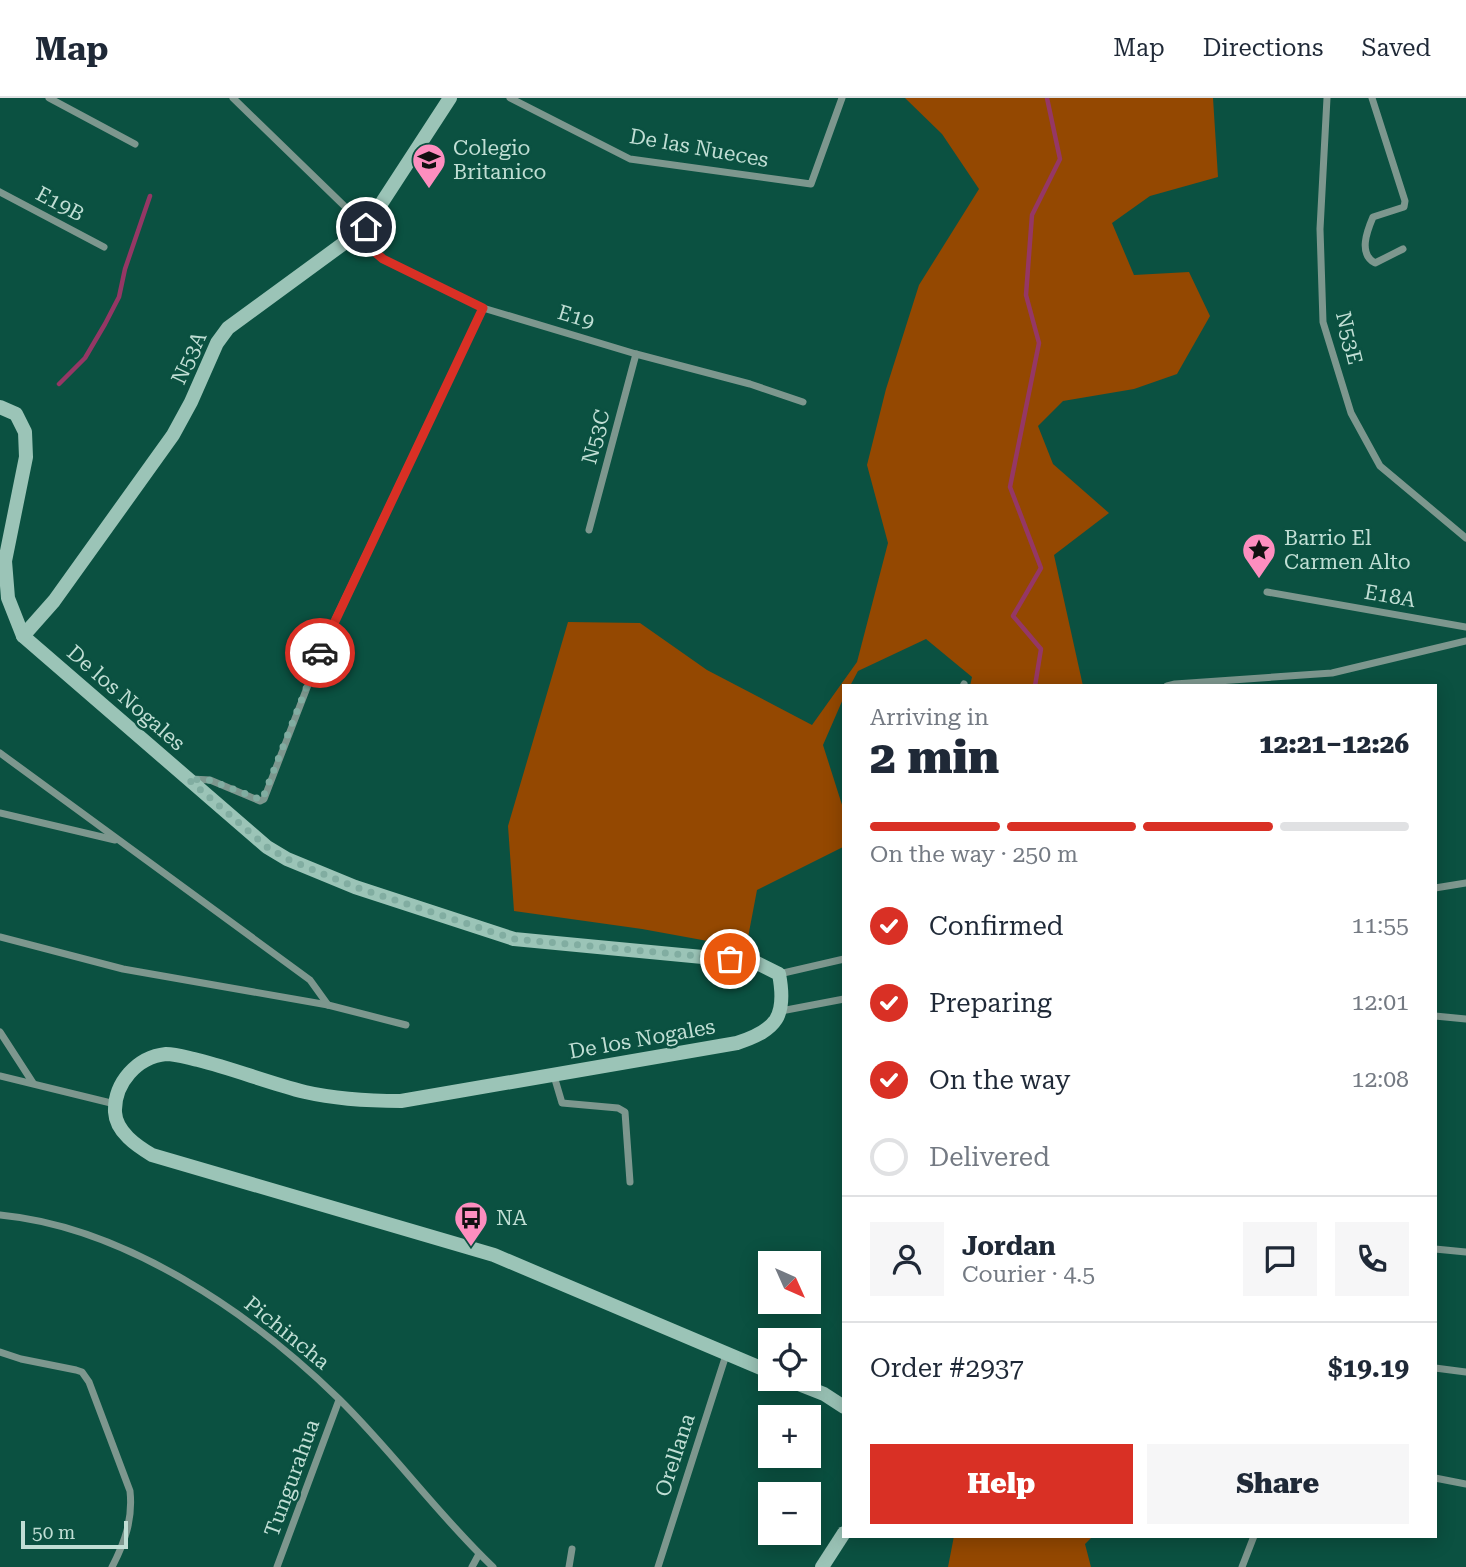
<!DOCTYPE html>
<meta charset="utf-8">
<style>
body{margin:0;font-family:"Roboto Serif",serif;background:#f6f6f7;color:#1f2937;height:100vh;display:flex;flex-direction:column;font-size:26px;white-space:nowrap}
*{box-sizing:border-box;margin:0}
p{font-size:23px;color:#747a83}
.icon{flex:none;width:38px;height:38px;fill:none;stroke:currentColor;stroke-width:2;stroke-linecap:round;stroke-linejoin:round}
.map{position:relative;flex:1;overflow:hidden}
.details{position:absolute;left:842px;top:586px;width:595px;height:854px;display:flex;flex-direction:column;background:#fff;border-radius:0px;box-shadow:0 4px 18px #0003}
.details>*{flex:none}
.needle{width:46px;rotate:135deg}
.fabs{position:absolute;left:758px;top:1153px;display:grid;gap:14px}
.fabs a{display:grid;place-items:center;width:63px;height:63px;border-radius:0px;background:#fff;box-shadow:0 4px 18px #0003;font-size:35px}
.scale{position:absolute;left:21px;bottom:18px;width:107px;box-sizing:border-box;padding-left:7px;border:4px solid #c0ded4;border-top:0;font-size:19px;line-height:24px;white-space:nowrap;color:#c0ded4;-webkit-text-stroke:5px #0b5141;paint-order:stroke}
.pin{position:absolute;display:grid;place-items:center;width:60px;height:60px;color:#fff;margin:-30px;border:4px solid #fff;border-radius:50%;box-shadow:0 2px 7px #0007}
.courier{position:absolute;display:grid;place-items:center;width:70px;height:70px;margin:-35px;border:5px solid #d93025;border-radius:50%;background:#fff;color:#222;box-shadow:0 2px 9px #0007}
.overview em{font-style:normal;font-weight:800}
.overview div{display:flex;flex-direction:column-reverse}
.overview{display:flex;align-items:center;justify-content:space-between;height:119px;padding:0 28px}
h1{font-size:46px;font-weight:800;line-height:52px}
.bar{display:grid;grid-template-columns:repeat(4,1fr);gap:10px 7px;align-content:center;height:84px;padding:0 28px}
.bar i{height:9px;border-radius:5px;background:#e0e1e3}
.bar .current{background:#d93025}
.bar p{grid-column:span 4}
.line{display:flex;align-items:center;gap:18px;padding:0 28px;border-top:2px solid #e0e1e3}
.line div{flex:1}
.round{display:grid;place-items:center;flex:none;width:74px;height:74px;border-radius:0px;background:#f6f6f7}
ol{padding:0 28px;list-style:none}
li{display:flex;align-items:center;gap:21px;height:77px}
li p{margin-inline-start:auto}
li .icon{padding:7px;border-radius:50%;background:#d93025;color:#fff;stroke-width:4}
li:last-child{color:#747a83}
li i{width:38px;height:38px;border:4px solid #e0e1e3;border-radius:50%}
.cta{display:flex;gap:14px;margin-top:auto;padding:14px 28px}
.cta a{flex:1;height:80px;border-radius:0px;background:#d93025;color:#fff;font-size:28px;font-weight:800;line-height:80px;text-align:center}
.cta a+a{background:#f6f6f7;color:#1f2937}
header{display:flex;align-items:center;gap:42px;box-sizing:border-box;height:98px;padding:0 35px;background:#fff;border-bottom:2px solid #e0e1e3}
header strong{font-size:33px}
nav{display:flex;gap:38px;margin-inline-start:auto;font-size:24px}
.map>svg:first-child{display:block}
.green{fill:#944801}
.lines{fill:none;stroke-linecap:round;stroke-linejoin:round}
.stream{stroke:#953765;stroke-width:4.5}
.street{stroke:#7d978e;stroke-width:7}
.secondary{stroke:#9bc4b7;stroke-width:14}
.done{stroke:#81ada1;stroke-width:7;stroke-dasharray:0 12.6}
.route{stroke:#d93025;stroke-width:9}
.labels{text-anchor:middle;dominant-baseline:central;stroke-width:5;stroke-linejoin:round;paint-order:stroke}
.poi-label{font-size:21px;fill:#c0ded4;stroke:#0b5141;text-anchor:start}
.street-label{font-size:21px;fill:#c0ded4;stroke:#0b5141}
</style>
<header>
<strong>Map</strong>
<nav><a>Map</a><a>Directions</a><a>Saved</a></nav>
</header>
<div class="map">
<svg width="1466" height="1469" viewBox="0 0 1466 1469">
<rect width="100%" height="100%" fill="#0b5141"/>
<g class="green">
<polygon points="905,0 1213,0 1218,79 1150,98 1112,125 1134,177 1189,174 1210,218 1177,276 1134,291 1063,303 1038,328 1053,366 1109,415 1054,457 1083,588 970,588 972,579 926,541 858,573 850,588 844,588 843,601 823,647 843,710 843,749 757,792 746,850 642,831 514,813 508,728 568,524 640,525 707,572 812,627 857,564 888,445 867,367 886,291 919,187 979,91 942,36"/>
<polygon points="954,1438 1092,1439 1085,1446 1091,1469 948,1469"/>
</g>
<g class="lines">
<g class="stream">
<polyline points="59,286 85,260 105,226 119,199 125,171 150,98"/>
<polyline points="1035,588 1041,551 1013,518 1041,470 1010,389 1039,245 1026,197 1032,117 1060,61 1047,0"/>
</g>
<g class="street">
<polyline points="49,0 135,46"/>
<polyline points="233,0 366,129 370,150 383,161 483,210 636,256 750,286 803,304"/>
<polyline points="510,0 630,61 811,86 842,0"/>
<polyline points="1327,0 1320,131 1323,224 1351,315 1380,368 1466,440"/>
<path d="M 1372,0 L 1405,103 L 1404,109 L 1373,119 C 1367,133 1358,156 1375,165 L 1403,151"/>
<polyline points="0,94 104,149"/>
<polyline points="589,432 636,256"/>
<polyline points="1267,494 1466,529"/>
<polyline points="963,588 964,586"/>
<polyline points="1167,588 1175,586 1332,575 1466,543"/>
<polyline points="0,655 310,882 328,907"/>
<polyline points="191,681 210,682 260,703 264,701 325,543 483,210"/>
<polyline points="0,715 115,742"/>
<polyline points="1435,790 1466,785"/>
<polyline points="0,839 123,871 328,907 406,927"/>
<polyline points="779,876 844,861"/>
<polyline points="781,913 844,901"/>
<polyline points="1435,918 1466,921"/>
<polyline points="0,934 33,985"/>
<polyline points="0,978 115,1006"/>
<polyline points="554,978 562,1005 618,1010 625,1014 630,1084"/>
<path d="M 0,1117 C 125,1129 251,1215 339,1301 C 393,1354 438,1417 493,1469"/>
<polyline points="1435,1151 1466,1154"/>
<path d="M 0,1254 L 21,1261 L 76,1272 L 82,1274 L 89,1284 L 130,1393 C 133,1421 125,1444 112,1469"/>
<polyline points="1435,1270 1466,1274"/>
<polyline points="1435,1380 1466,1386"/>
<polyline points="277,1469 339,1302"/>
<polyline points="472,1469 479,1456"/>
<polyline points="569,1469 572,1451"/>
<polyline points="658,1469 726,1257"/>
<polyline points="1242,1469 1254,1438"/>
</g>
<g class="secondary">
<path d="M 0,309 L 16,316 L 25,334 L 26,359 L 5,463 L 8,500 L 23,538 L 267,749 L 287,761 L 355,789 L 514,841 L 755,864 L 779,876 C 787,918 777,932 737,945 L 401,1003 C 370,1003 335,1001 305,994 C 269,985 234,971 198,962 C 188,960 177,956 166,956 C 137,959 114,985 115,1014 C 116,1034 137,1048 152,1057 L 494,1157 L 770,1274"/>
<polyline points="23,538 54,503 173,337 191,304 217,245 228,230 366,129 450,0"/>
<polyline points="786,1281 824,1296 844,1309"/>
<polyline points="822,1469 844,1435"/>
</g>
</g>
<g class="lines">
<polyline class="done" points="320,555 262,702 209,682 188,681 267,749 287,761 355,789 514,841 730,861"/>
<polyline class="route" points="320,555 483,210 383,161 370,150 366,129"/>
</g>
<defs>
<g id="school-pin" transform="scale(1.75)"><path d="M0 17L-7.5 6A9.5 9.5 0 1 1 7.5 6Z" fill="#fd8ebf" stroke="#0b5141"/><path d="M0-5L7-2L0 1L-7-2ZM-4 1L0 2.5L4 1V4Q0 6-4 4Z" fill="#111"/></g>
<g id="sight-pin" transform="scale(1.75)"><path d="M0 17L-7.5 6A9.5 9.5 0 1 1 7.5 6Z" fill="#fd8ebf" stroke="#0b5141"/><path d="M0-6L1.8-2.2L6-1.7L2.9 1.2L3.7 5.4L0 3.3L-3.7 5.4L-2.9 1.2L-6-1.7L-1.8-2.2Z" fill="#111"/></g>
<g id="bus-pin" transform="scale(1.75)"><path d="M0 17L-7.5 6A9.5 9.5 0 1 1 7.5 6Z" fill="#fd8ebf" stroke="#0b5141"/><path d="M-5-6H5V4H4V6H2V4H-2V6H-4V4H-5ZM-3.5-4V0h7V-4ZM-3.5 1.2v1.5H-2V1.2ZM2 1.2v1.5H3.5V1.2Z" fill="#111"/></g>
</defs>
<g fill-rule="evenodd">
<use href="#school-pin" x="429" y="62"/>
<use href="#sight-pin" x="1259" y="452"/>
<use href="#bus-pin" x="471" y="1120"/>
</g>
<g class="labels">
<g class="poi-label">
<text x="453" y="50">Colegio<tspan x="453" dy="24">Britanico</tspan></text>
<text x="1284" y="440">Barrio El<tspan x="1284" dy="24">Carmen Alto</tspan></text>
<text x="496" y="1120">NA</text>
</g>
<g class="street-label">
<text transform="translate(699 50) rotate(10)">De las Nueces</text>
<text transform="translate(60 106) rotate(28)">E19B</text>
<text transform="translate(576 219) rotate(17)">E19</text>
<text transform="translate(1349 240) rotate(76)">N53E</text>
<text transform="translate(189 260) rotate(-65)">N53A</text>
<text transform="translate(596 339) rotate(-75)">N53C</text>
<text transform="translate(1390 498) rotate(10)">E18A</text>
<text transform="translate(126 600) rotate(41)">De los Nogales</text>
<text transform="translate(642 941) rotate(-10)">De los Nogales</text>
<text transform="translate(287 1235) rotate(39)">Pichincha</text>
<text transform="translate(675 1357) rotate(-72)">Orellana</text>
<text transform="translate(292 1380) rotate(-70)">Tungurahua</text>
</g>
</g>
</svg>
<div class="fabs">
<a><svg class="needle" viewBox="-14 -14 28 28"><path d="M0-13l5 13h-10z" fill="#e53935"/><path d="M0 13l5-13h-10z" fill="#747a83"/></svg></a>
<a><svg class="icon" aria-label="locate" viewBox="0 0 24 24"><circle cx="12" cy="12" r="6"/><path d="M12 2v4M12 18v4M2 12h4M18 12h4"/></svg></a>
<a>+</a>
<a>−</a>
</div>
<div class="scale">50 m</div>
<div class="pin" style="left:730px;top:861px;background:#ea580c"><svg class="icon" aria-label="bag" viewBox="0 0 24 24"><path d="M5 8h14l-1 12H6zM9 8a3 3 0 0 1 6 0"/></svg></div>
<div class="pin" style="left:366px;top:129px;background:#1f2937"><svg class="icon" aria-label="home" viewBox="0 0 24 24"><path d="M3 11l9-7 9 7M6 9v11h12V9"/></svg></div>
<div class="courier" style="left:320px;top:555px"><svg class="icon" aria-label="car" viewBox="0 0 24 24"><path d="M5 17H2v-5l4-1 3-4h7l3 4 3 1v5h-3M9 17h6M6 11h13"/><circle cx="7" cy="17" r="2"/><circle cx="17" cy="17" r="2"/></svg></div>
<section class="details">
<div class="overview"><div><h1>2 min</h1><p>Arriving in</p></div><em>12:21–12:26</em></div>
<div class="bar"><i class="current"></i><i class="current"></i><i class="current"></i><i></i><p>On the way · 250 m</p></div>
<ol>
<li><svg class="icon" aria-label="check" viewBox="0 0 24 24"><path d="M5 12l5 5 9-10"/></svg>Confirmed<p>11:55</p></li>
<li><svg class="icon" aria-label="check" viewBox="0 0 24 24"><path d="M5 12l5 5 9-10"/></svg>Preparing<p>12:01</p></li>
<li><svg class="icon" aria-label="check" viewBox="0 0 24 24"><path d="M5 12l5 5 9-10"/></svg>On the way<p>12:08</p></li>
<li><i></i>Delivered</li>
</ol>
<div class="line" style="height:126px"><a class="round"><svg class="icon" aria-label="person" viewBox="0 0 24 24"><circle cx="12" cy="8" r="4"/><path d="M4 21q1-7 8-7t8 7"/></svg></a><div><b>Jordan</b><p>Courier · 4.5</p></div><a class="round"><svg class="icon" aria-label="chat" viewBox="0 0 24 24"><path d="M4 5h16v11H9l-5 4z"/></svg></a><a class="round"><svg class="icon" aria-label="phone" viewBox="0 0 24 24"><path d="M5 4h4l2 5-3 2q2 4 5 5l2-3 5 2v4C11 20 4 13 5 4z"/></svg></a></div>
<div class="line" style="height:91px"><div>Order #2937</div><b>$19.19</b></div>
<div class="cta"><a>Help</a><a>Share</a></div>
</section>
</div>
